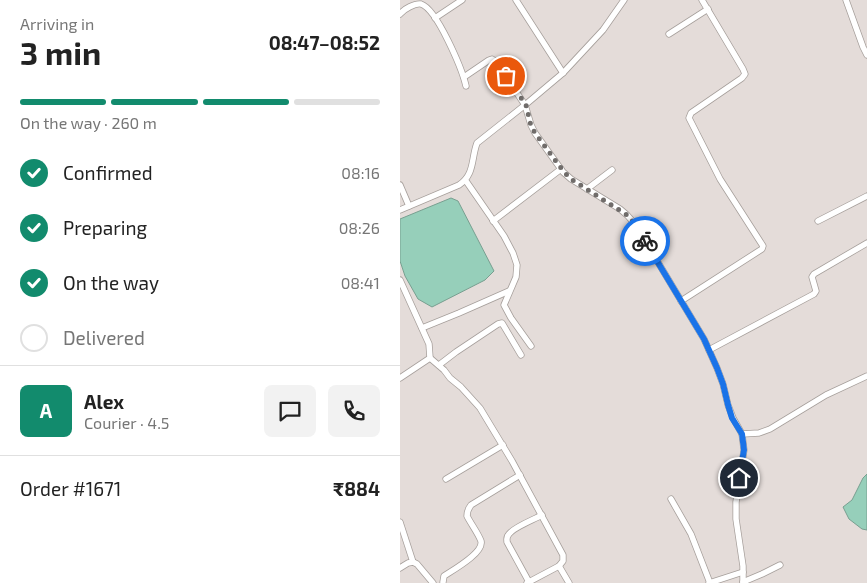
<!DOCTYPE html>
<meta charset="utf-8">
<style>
body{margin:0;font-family:"Exo 2",sans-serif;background:#f2f2f2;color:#222;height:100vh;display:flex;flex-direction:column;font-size:19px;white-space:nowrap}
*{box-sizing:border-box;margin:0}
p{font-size:16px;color:#767676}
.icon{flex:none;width:28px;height:28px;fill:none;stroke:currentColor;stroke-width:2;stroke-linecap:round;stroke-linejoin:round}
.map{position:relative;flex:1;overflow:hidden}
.sheet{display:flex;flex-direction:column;background:#fff;width:400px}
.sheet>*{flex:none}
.pin{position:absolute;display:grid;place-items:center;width:42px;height:42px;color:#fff;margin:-21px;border:2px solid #fff;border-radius:50%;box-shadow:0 1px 5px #0007}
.courier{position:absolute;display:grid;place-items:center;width:50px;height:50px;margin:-25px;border:4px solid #1a73e8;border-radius:50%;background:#fff;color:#222;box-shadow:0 1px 6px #0007}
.overview em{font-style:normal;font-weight:700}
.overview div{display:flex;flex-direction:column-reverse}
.overview{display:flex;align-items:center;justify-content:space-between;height:85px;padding:0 20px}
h1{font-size:32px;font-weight:700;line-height:38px}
.bar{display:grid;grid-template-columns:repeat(4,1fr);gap:8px 5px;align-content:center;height:60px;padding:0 20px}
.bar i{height:6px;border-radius:4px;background:#e0e0e0}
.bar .selected{background:#128b6d}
.bar p{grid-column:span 4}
.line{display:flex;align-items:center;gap:12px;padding:0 20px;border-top:1px solid #e0e0e0}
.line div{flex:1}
.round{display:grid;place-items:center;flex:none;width:52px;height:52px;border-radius:8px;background:#f2f2f2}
ol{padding:0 20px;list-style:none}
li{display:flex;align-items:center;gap:15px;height:55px}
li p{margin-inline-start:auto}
li .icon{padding:5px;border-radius:50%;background:#128b6d;color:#fff;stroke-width:4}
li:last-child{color:#767676}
li i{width:28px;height:28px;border:2px solid #e0e0e0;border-radius:50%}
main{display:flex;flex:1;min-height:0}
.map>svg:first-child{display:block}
.water{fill:#96cfba;stroke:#789f90}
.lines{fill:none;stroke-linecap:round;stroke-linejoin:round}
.minor-casing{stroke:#a69f9b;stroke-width:7}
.minor{stroke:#fff;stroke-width:5.5}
.done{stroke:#706c6a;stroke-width:5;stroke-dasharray:0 9}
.route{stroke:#1a73e8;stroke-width:6}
</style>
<main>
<section class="sheet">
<div class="overview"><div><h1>3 min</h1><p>Arriving in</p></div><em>08:47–08:52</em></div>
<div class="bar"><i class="selected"></i><i class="selected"></i><i class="selected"></i><i></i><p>On the way · 260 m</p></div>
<ol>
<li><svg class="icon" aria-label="check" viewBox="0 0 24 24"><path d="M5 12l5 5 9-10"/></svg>Confirmed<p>08:16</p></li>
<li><svg class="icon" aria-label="check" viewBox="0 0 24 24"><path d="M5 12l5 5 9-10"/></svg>Preparing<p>08:26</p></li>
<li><svg class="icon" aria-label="check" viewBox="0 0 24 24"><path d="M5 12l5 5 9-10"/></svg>On the way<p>08:41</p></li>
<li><i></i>Delivered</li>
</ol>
<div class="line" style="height:90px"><b class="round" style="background:#128b6d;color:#fff">A</b><div><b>Alex</b><p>Courier · 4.5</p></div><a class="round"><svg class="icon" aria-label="chat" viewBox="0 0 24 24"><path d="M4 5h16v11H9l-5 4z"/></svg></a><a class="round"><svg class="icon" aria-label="phone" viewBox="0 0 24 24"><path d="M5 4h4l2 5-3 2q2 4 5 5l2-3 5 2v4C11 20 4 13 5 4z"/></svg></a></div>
<div class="line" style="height:65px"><div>Order #1671</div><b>₹884</b></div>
</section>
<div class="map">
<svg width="467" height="583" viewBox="0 0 467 583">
<rect width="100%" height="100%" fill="#e4dcd9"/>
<g class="water">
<polygon points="51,198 58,201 94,271 85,280 32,307 18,299 5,276 0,261 0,219"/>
<polygon points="467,474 467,530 462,529 449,519 443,507 452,500 463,478"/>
</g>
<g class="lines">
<g class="minor-casing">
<g id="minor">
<polyline points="116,0 163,73"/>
<polyline points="446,0 463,47 467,55"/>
<path d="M 0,14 C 4,9 15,3 21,4 C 37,9 62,69 66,86"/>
<polyline points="35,18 62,0"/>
<polyline points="269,34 308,9"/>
<polyline points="64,77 89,60 92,59 96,62 125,105 131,125 135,133 163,172 171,179 220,209 227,215 235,224 304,339 317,368 323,384 328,405 333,418 342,434 344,450 336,502 336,519 343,566 343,583"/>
<polyline points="66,181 104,236 113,253 117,265 116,277 104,305 111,318 131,346"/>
<polyline points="0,185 9,206"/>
<polyline points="187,189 212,170"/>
<path d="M 0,210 L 59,185 C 75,174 71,159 77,143 L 125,105 L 163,73 L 203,30 L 224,0"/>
<polyline points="93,221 161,169"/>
<polyline points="418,221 467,196"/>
<polyline points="0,280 29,344 30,358 0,378"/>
<polyline points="281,301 362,249 363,246 320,179 289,118 291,113 342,78 345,74 343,69 302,0"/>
<polyline points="22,328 59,313 109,291"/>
<polyline points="309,350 414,294 416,291 412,277 414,274 467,243"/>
<polyline points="30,358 44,370 50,378 61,387 80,408 112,461 163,555 163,561 159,566 127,583"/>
<polyline points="39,365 56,352 98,324 102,323 121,355"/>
<polyline points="342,434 359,433 370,429 426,395 467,376"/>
<polyline points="46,479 103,445"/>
<polyline points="271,499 291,534 310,583"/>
<polyline points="0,522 13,562"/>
<polyline points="159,566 169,583"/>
<polyline points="0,568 8,563 13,562 17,564 33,583"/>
<path d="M 43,582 L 44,576 C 53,570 84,553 81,541 C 78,533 71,524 67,516 C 67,511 68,509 71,505 L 120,475"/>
<path d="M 129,582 L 107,542 C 107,538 106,537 109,534 C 114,527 133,520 142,515"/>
<polyline points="343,582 362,574 380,565"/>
<polyline points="309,583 343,572"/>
</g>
</g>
<use href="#minor" class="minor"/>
</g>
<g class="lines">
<polyline class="done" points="106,76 126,105 131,126 135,133 164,172 171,179 227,215 235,224 245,241"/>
<polyline class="route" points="245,241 304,339 317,368 323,384 328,405 332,418 342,434 344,450 339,478"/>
</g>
</svg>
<div class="pin" style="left:106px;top:76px;background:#ea580c"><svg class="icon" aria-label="bag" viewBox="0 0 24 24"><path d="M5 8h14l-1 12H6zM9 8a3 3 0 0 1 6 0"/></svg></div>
<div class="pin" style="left:339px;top:478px;background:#1f2937"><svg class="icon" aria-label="home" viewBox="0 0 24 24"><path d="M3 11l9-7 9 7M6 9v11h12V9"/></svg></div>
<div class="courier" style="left:245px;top:241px"><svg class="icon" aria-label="bike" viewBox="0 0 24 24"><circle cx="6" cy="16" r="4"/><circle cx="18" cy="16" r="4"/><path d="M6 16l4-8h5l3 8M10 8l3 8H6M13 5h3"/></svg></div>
</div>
</main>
